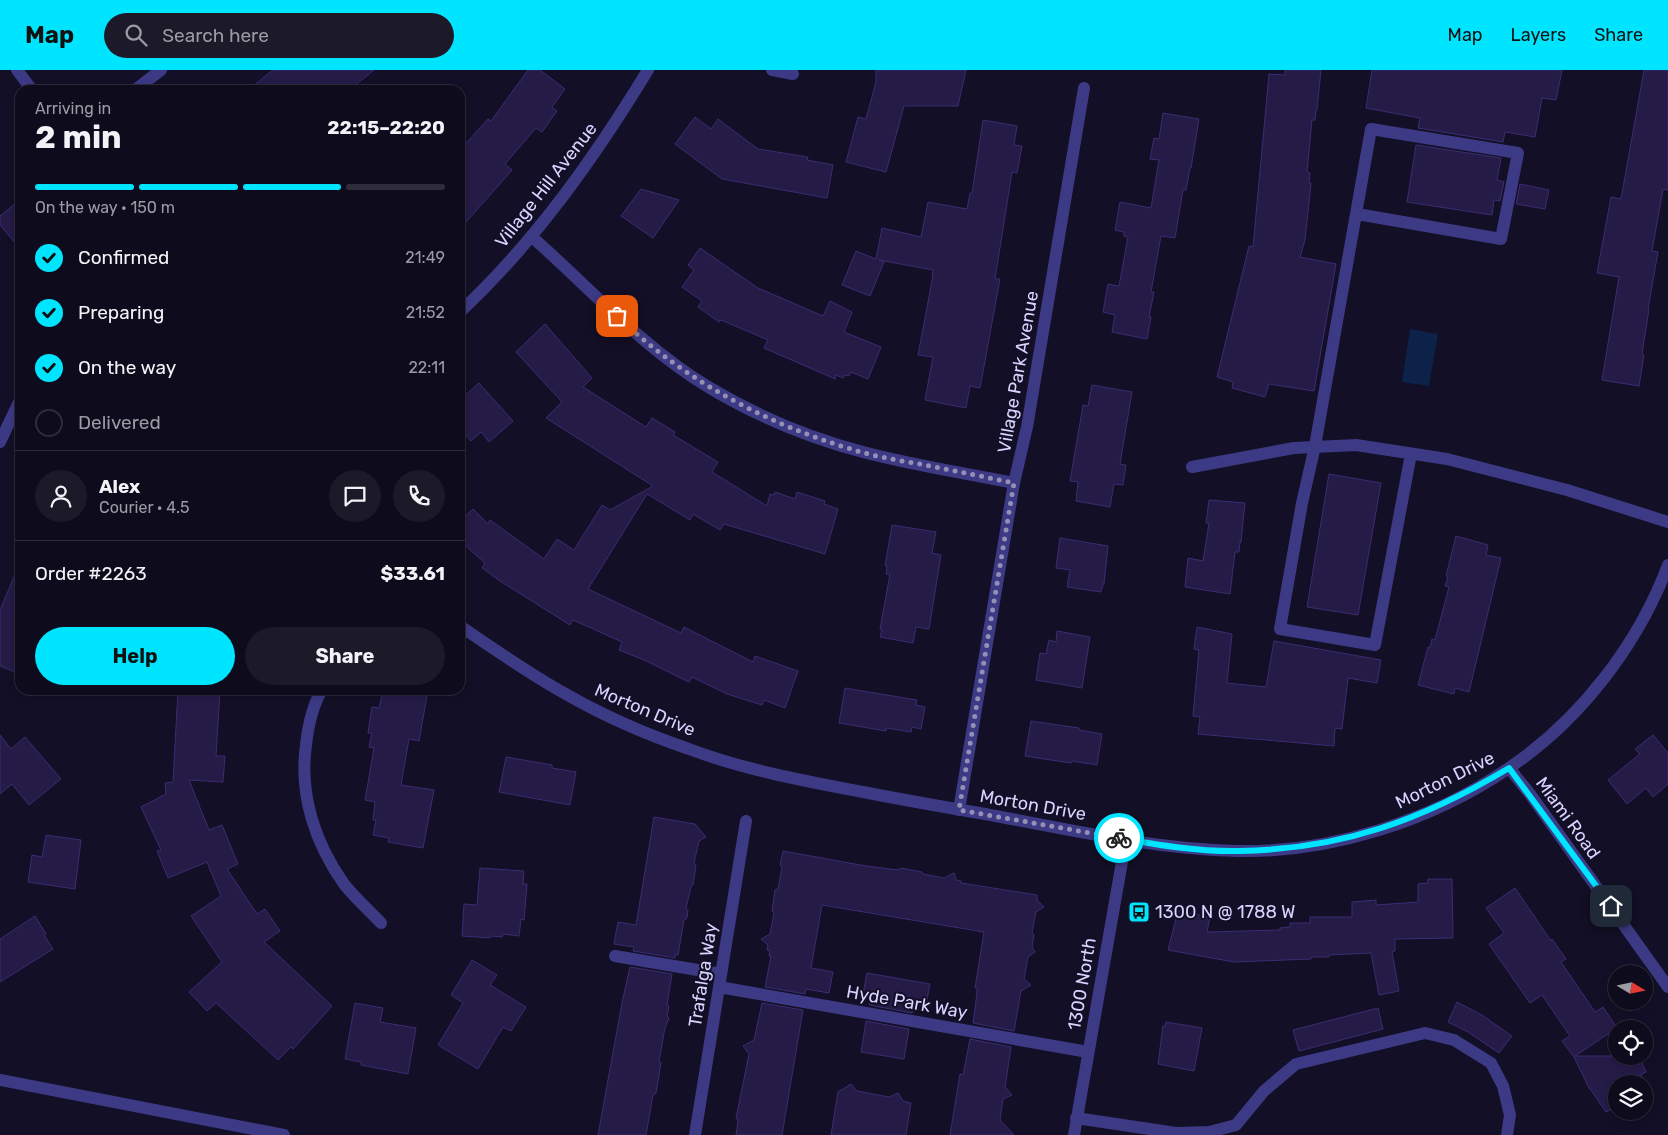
<!DOCTYPE html>
<meta charset="utf-8">
<style>
body{margin:0;font-family:Rubik,sans-serif;background:#1c1929;color:#f1f3f6;height:100vh;display:flex;flex-direction:column;font-size:19px;white-space:nowrap}
*{box-sizing:border-box;margin:0}
p{font-size:16px;color:#9b9ba3}
.icon{flex:none;width:28px;height:28px;fill:none;stroke:currentColor;stroke-width:2;stroke-linecap:round;stroke-linejoin:round}
.map{position:relative;flex:1;overflow:hidden}
.side{position:absolute;left:15px;top:15px;width:450px;height:610px;display:flex;flex-direction:column;background:#0e0b1c;border-radius:15px;box-shadow:0 2px 8px #0003,0 0 0 1px #2e2b3b}
.side>*{flex:none}
.needle{width:32px;rotate:100deg}
.controls{position:absolute;left:1608px;top:895px;display:grid;gap:10px}
.controls a{display:grid;place-items:center;width:45px;height:45px;border-radius:50%;background:#0e0b1c;box-shadow:0 2px 8px #0003,0 0 0 1px #2e2b3b;font-size:25px}
.pin{position:absolute;display:grid;place-items:center;width:42px;height:42px;color:#fff;margin:-21px;border-radius:10px;box-shadow:0 2px 8px #0006}
.courier{position:absolute;display:grid;place-items:center;width:50px;height:50px;margin:-25px;border:4px solid #00e5ff;border-radius:50%;background:#fff;color:#222;box-shadow:0 1px 6px #0007}
.overview em{font-style:normal;font-weight:700}
.overview div{display:flex;flex-direction:column-reverse}
.overview{display:flex;align-items:center;justify-content:space-between;height:85px;padding:0 20px}
h1{font-size:32px;font-weight:700;line-height:38px}
.bar{display:grid;grid-template-columns:repeat(4,1fr);gap:8px 5px;align-content:center;height:60px;padding:0 20px}
.bar i{height:6px;border-radius:4px;background:#2e2b3b}
.bar .on{background:#00e5ff}
.bar p{grid-column:span 4}
.line{display:flex;align-items:center;gap:12px;padding:0 20px;border-top:1px solid #2e2b3b}
.line div{flex:1}
.round{display:grid;place-items:center;flex:none;width:52px;height:52px;border-radius:26px;background:#1c1929}
ol{padding:0 20px;list-style:none}
li{display:flex;align-items:center;gap:15px;height:55px}
li p{margin-inline-start:auto}
li .icon{padding:5px;border-radius:50%;background:#00e5ff;color:#111;stroke-width:4}
li:last-child{color:#9b9ba3}
li i{width:28px;height:28px;border:2px solid #2e2b3b;border-radius:50%}
.button{display:flex;gap:10px;margin-top:auto;padding:10px 20px}
.button a{flex:1;height:58px;border-radius:30px;background:#00e5ff;color:#111;font-size:20px;font-weight:700;line-height:58px;text-align:center}
.button a+a{background:#1c1929;color:#f1f3f6}
header{display:flex;align-items:center;gap:30px;box-sizing:border-box;height:70px;padding:0 25px;background:#00e5ff;color:#111}
header strong{font-size:24px}
nav{display:flex;gap:28px;margin-inline-start:auto;font-size:18px}
.search{width:350px;height:45px;background:#1c1929;display:flex;align-items:center;gap:12px;box-sizing:border-box;padding:0 18px;border-radius:28px;color:#9b9ba3;font-size:19px}
.map>svg:first-child{display:block}
.water{fill:#0c2248}
.building{fill:#241b47;stroke:#3b2d73}
.lines{fill:none;stroke-linecap:round;stroke-linejoin:round}
.service{stroke:#3d3a85;stroke-width:12}
.minor{stroke:#3d3a85;stroke-width:12}
.done{stroke:#948fb3;stroke-width:5;stroke-dasharray:0 9}
.route{stroke:#00e5ff;stroke-width:6}
.labels{text-anchor:middle;dominant-baseline:central;stroke-width:4;stroke-linejoin:round;paint-order:stroke}
.street-label{font-size:18px;fill:#d9d4ff;stroke:#130f26}
.poi-label{font-size:18px;fill:#d9d4ff;stroke:#130f26;text-anchor:start}
</style>
<header>
<strong>Map</strong>
<div class="search"><svg class="icon" aria-label="search" viewBox="0 0 24 24"><circle cx="10" cy="10" r="6"/><path d="M15 15l6 6"/></svg>Search here</div>
<nav><a>Map</a><a>Layers</a><a>Share</a></nav>
</header>
<div class="map">
<svg width="1668" height="1065" viewBox="0 0 1668 1065">
<rect width="100%" height="100%" fill="#130f26"/>
<polygon class="water" points="1410,259 1438,264 1429,316 1402,312"/>
<g class="building">
<polygon points="273,0 374,0 349,20 248,20"/>
<polygon points="528,0 540,0 565,19 552,37 557,41 542,62 536,58 505,94 512,100 460,159 460,80 488,49 491,51"/>
<polygon points="876,0 966,0 958,36 904,36 886,102 846,92 858,47 866,49 876,12"/>
<polygon points="1285,0 1321,0 1317,40 1316,40 1315,50 1312,50 1307,102 1310,103 1309,113 1311,113 1305,170 1300,187 1336,194 1314,321 1269,314 1265,327 1232,318 1233,312 1217,307 1249,176 1253,177 1269,4 1285,5"/>
<polygon points="1372,0 1562,0 1556,30 1542,28 1535,67 1505,62 1503,72 1418,58 1420,48 1366,38"/>
<polygon points="1644,0 1668,0 1668,120 1663,119 1652,181 1658,182 1648,239 1649,239 1642,284 1644,285 1639,316 1602,310 1619,207 1597,203 1611,127 1621,129"/>
<polygon points="1163,43 1199,49 1191,98 1190,98 1186,120 1183,120 1175,168 1161,166 1151,222 1154,222 1149,247 1151,247 1147,269 1112,262 1115,245 1103,242 1108,214 1119,216 1128,167 1124,166 1124,162 1115,160 1120,132 1151,138 1159,90 1150,89 1154,68 1159,69"/>
<polygon points="695,47 711,59 718,49 758,79 808,87 807,90 833,95 827,128 722,109 675,74"/>
<polygon points="983,50 1017,56 1014,75 1022,76 1017,103 1012,102 995,209 1000,209 980,318 970,316 966,338 925,330 933,287 918,285 932,211 933,200 879,190 884,192 870,226 842,215 856,181 876,189 882,158 921,167 928,132 967,139 970,123 972,123"/>
<polygon points="1416,75 1501,88 1497,110 1504,112 1500,131 1494,130 1492,145 1407,132"/>
<polygon points="1520,114 1549,120 1545,139 1516,134"/>
<polygon points="641,119 679,130 653,168 621,146"/>
<polygon points="20,130 20,179 0,155 0,146"/>
<polygon points="700,178 758,218 823,246 830,231 852,242 844,262 881,277 868,309 851,302 849,306 845,305 843,308 836,305 835,309 810,298 764,278 768,270 721,250 719,252 698,237 702,231 682,217 694,200 688,195"/>
<polygon points="545,254 592,308 583,317 646,357 652,348 675,362 673,365 718,392 712,402 767,436 770,424 774,425 775,422 795,429 797,422 825,431 824,434 838,439 825,484 724,454 720,460 693,444 690,450 647,424 588,519 681,563 684,557 753,592 755,586 798,601 785,638 764,630 762,635 727,624 692,607 689,612 644,590 619,580 622,572 573,550 570,555 500,511 482,498 485,493 460,471 460,451 473,439 488,454 490,450 544,489 557,469 574,480 602,435 610,440 653,416 546,348 562,332 516,282"/>
<polygon points="479,313 513,351 489,372 481,362 471,371 460,358 460,330"/>
<polygon points="1092,315 1132,322 1120,394 1126,395 1123,415 1114,414 1110,437 1076,431 1078,412 1070,411 1083,335 1088,336"/>
<polygon points="1329,404 1381,413 1358,545 1307,537"/>
<polygon points="1209,430 1245,433 1241,472 1240,472 1239,482 1235,482 1230,524 1185,517 1188,488 1203,491 1209,453 1206,453"/>
<polygon points="892,455 936,462 932,483 941,485 929,559 916,557 913,573 880,567 882,559 880,559 890,504 886,504 887,496 885,496"/>
<polygon points="1456,466 1488,475 1486,485 1501,488 1469,622 1455,618 1454,624 1418,615 1428,577 1430,578 1432,569 1435,570 1449,517 1445,516 1448,507 1446,506"/>
<polygon points="1060,468 1108,476 1104,514 1103,514 1101,522 1067,517 1070,500 1056,498"/>
<polygon points="20,493 20,604 0,596 0,540"/>
<polygon points="1197,557 1232,564 1227,613 1266,617 1274,571 1381,590 1377,613 1348,608 1342,659 1335,658 1334,676 1198,664 1200,647 1193,646 1199,580 1194,579"/>
<polygon points="1057,561 1090,567 1082,618 1036,610 1040,583 1046,584 1049,570 1056,572"/>
<polygon points="845,618 917,630 916,635 925,637 921,659 912,657 911,662 886,658 886,661 839,653"/>
<polygon points="178,620 220,620 216,686 225,686 223,712 189,710 209,760 222,755 238,794 227,799 257,844 265,839 280,861 264,872 332,936 293,979 291,977 278,990 216,933 207,941 189,922 222,892 191,846 221,826 207,792 168,808 157,781 161,780 141,737 166,724 165,713 173,712"/>
<polygon points="383,620 428,620 419,671 409,669 401,715 434,720 423,778 388,772 389,768 373,765 376,750 373,750 375,732 365,730 374,678 369,677 372,663 368,663 372,637 379,638"/>
<polygon points="1031,651 1079,658 1079,660 1102,664 1097,695 1072,691 1071,693 1025,686"/>
<polygon points="0,665 11,679 25,667 61,709 29,735 12,714 0,724"/>
<polygon points="1653,665 1668,683 1668,714 1653,727 1646,718 1627,734 1608,710 1640,684 1635,679"/>
<polygon points="506,687 552,695 552,698 576,702 570,735 499,722"/>
<polygon points="654,747 695,754 706,767 699,771 694,793 696,795 693,815 691,817 686,838 688,840 687,848 684,850 678,885 675,885 675,888 633,881 634,877 614,874 618,852 636,855"/>
<polygon points="46,765 81,770 75,819 28,812 32,785 42,787"/>
<polygon points="783,781 866,796 898,800 901,798 922,802 923,804 944,808 954,803 956,810 961,811 961,813 1037,825 1037,830 1044,837 1036,842 1032,863 1034,865 1032,877 1035,882 1028,887 1024,909 1031,915 1021,921 1014,961 973,953 977,923 977,918 975,918 984,862 822,835 811,898 833,902 829,923 806,919 805,924 765,917 771,886 769,886 770,881 767,880 768,875 761,869 770,864 774,843 772,841 775,820 778,819 782,797 780,795"/>
<polygon points="480,798 524,801 523,814 527,814 524,850 521,849 519,866 503,864 502,867 491,866 490,868 462,866 464,834 477,835"/>
<polygon points="1428,809 1452,809 1453,868 1395,869 1395,881 1392,882 1399,921 1379,925 1371,883 1329,885 1329,887 1311,887 1311,889 1234,892 1168,880 1178,841 1210,847 1207,862 1280,860 1280,858 1290,857 1290,853 1310,853 1310,847 1352,847 1352,832 1376,830 1376,835 1418,832 1418,814 1428,813"/>
<polygon points="1515,818 1551,871 1552,869 1566,889 1561,892 1595,942 1603,937 1617,958 1575,986 1639,986 1646,1002 1641,1004 1649,1023 1644,1025 1644,1014 1616,1014 1616,1037 1606,1042 1588,1016 1574,987 1562,971 1570,966 1542,925 1530,933 1489,874 1504,863 1486,838"/>
<polygon points="35,846 46,864 44,865 53,879 0,912 0,869"/>
<polygon points="472,890 497,905 490,915 526,937 511,961 503,957 478,999 438,975 463,933 451,925"/>
<polygon points="630,897 672,904 667,935 669,936 667,946 669,948 665,958 659,991 661,993 656,1023 653,1025 646,1065 598,1065 622,933"/>
<polygon points="867,903 930,914 926,935 914,933 912,943 869,935 871,925 863,924"/>
<polygon points="1457,932 1482,945 1512,966 1499,983 1468,962 1448,952"/>
<polygon points="355,933 383,938 380,952 416,958 408,1004 361,995 361,992 345,989"/>
<polygon points="762,933 803,940 782,1065 736,1065 738,1051 736,1048 749,984 743,976 754,970"/>
<polygon points="1378,938 1383,959 1299,981 1293,960"/>
<polygon points="866,951 909,959 904,989 861,982"/>
<polygon points="1166,952 1202,958 1194,1001 1158,994 1163,956 1165,956"/>
<polygon points="970,969 1011,977 1005,1017 1012,1025 1003,1029 1000,1050 1014,1065 950,1065 960,1004 963,1005"/>
<polygon points="851,1014 857,1021 889,1027 898,1023 903,1031 911,1033 906,1065 831,1065 838,1022"/>
</g>
<g class="lines">
<g class="service">
<polyline points="1357,144 1501,169 1518,83 1371,59 1315,376 1302,433 1280,559 1375,575 1411,384"/>
<polyline points="1192,397 1294,378 1356,375 1447,389 1567,420 1668,452"/>
<polyline points="615,886 721,904"/>
<polyline points="0,1010 284,1065"/>
<polyline points="1076,1048 1176,1063 1209,1062 1236,1055 1264,1021 1296,994 1425,963 1454,970 1491,993 1503,1016 1510,1045 1507,1065"/>
</g>
<g class="minor">
<polyline points="17,0 32,20"/>
<polyline points="772,0 793,4"/>
<polyline points="135,20 161,0"/>
<path d="M 532,167 C 590,218 643,278 710,318 C 757,346 810,368 863,382 C 912,395 964,403 1014,413"/>
<path d="M 460,242 C 535,172 595,87 648,0"/>
<polyline points="0,372 20,330"/>
<path d="M 460,556 C 494,579 528,603 564,623 C 602,645 648,665 689,679 C 745,700 805,711 863,722 C 904,730 944,737 985,744 C 1068,759 1152,779 1237,781 C 1331,783 1431,751 1509,698 C 1580,650 1638,575 1668,495"/>
<path d="M 322,620 C 312,636 308,657 306,675 C 299,725 315,773 344,814 C 355,828 369,840 381,853"/>
<polyline points="1509,698 1530,724 1668,917"/>
<polyline points="959,740 1014,413 1027,357 1084,18"/>
<polyline points="719,917 1088,982"/>
<polyline points="695,1065 746,751"/>
<polyline points="1074,1065 1126,769"/>
</g>
</g>
<g class="lines">
<path class="done" d="M 617,246 C 686,312 770,356 861,382 C 882,388 904,391 925,395 C 955,401 985,407 1014,413 L 959,740 L 1119,768"/>
<path class="route" d="M 1119,768 C 1158,775 1199,782 1240,781 C 1343,779 1422,750 1509,698 L 1611,836"/>
</g>
<defs>
<g id="bus-square" transform="scale(1.125)"><rect x="-9" y="-9" width="18" height="18" rx="4" fill="#00e5ff" stroke="#130f26"/><path d="M-5-6H5V4H4V6H2V4H-2V6H-4V4H-5ZM-3.5-4V0h7V-4ZM-3.5 1.2v1.5H-2V1.2ZM2 1.2v1.5H3.5V1.2Z" fill="#111"/></g>
</defs>
<g fill-rule="evenodd">
<use href="#bus-square" x="1139" y="842"/>
</g>
<g class="labels">
<g class="street-label">
<text transform="translate(546 115) rotate(-52)">Village Hill Avenue</text>
<text transform="translate(1018 302) rotate(-80)">Village Park Avenue</text>
<text transform="translate(645 640) rotate(23)">Morton Drive</text>
<text transform="translate(1445 710) rotate(-26)">Morton Drive</text>
<text transform="translate(1033 735) rotate(10)">Morton Drive</text>
<text transform="translate(1568 748) rotate(54)">Miami Road</text>
<text transform="translate(703 905) rotate(-81)">Trafalga Way</text>
<text transform="translate(1082 914) rotate(-80)">1300 North</text>
<text transform="translate(907 932) rotate(10)">Hyde Park Way</text>
</g>
<g class="poi-label">
<text x="1155" y="842">1300 N @ 1788 W</text>
</g>
</g>
</svg>
<div class="controls">
<a><svg class="needle" viewBox="-14 -14 28 28"><path d="M0-13l5 13h-10z" fill="#e53935"/><path d="M0 13l5-13h-10z" fill="#9b9ba3"/></svg></a>
<a><svg class="icon" aria-label="locate" viewBox="0 0 24 24"><circle cx="12" cy="12" r="6"/><path d="M12 2v4M12 18v4M2 12h4M18 12h4"/></svg></a>
<a><svg class="icon" aria-label="layers" viewBox="0 0 24 24"><path d="M12 4l9 5-9 5-9-5zM3 14l9 5 9-5"/></svg></a>
</div>
<div class="pin" style="left:617px;top:246px;background:#ea580c"><svg class="icon" aria-label="bag" viewBox="0 0 24 24"><path d="M5 8h14l-1 12H6zM9 8a3 3 0 0 1 6 0"/></svg></div>
<div class="pin" style="left:1611px;top:836px;background:#1f2937"><svg class="icon" aria-label="home" viewBox="0 0 24 24"><path d="M3 11l9-7 9 7M6 9v11h12V9"/></svg></div>
<div class="courier" style="left:1119px;top:768px"><svg class="icon" aria-label="bike" viewBox="0 0 24 24"><circle cx="6" cy="16" r="4"/><circle cx="18" cy="16" r="4"/><path d="M6 16l4-8h5l3 8M10 8l3 8H6M13 5h3"/></svg></div>
<section class="side">
<div class="overview"><div><h1>2 min</h1><p>Arriving in</p></div><em>22:15–22:20</em></div>
<div class="bar"><i class="on"></i><i class="on"></i><i class="on"></i><i></i><p>On the way · 150 m</p></div>
<ol>
<li><svg class="icon" aria-label="check" viewBox="0 0 24 24"><path d="M5 12l5 5 9-10"/></svg>Confirmed<p>21:49</p></li>
<li><svg class="icon" aria-label="check" viewBox="0 0 24 24"><path d="M5 12l5 5 9-10"/></svg>Preparing<p>21:52</p></li>
<li><svg class="icon" aria-label="check" viewBox="0 0 24 24"><path d="M5 12l5 5 9-10"/></svg>On the way<p>22:11</p></li>
<li><i></i>Delivered</li>
</ol>
<div class="line" style="height:90px"><a class="round"><svg class="icon" aria-label="person" viewBox="0 0 24 24"><circle cx="12" cy="8" r="4"/><path d="M4 21q1-7 8-7t8 7"/></svg></a><div><b>Alex</b><p>Courier · 4.5</p></div><a class="round"><svg class="icon" aria-label="chat" viewBox="0 0 24 24"><path d="M4 5h16v11H9l-5 4z"/></svg></a><a class="round"><svg class="icon" aria-label="phone" viewBox="0 0 24 24"><path d="M5 4h4l2 5-3 2q2 4 5 5l2-3 5 2v4C11 20 4 13 5 4z"/></svg></a></div>
<div class="line" style="height:65px"><div>Order #2263</div><b>$33.61</b></div>
<div class="button"><a>Help</a><a>Share</a></div>
</section>
</div>
